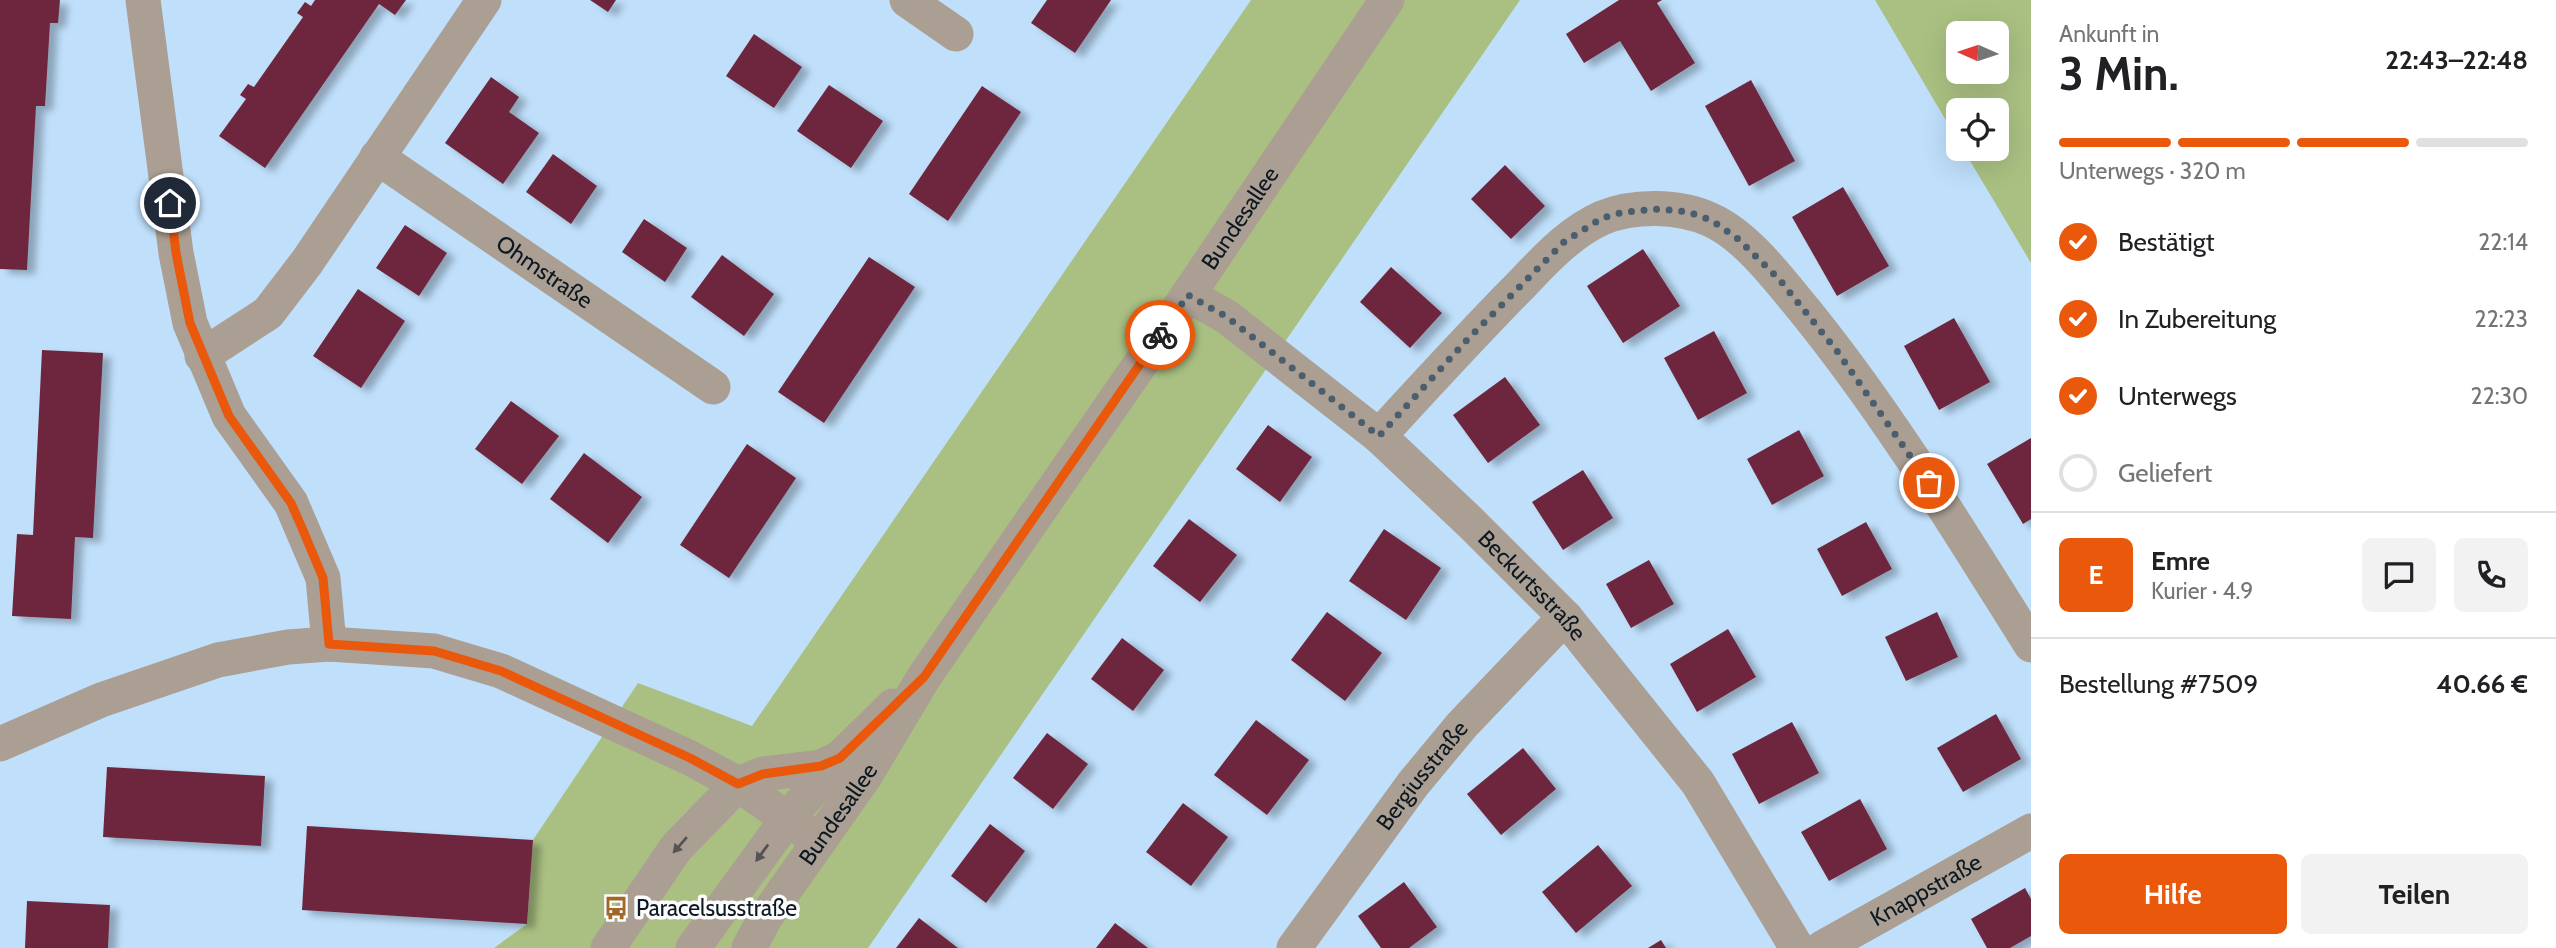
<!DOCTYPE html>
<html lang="de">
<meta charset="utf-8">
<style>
body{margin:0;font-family:Cabin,sans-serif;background:#f2f2f2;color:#202124;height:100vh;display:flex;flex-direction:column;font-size:26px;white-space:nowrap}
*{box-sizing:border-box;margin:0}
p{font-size:23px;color:#757577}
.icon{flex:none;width:38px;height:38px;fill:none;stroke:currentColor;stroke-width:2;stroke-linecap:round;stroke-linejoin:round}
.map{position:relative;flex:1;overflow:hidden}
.sheet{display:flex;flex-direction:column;background:#fff;width:525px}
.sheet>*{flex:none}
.needle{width:46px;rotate:273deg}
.buttons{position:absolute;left:1946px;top:21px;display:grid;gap:14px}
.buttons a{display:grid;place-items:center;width:63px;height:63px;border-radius:10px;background:#fff;box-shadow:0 7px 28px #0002;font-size:35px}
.pin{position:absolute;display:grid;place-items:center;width:60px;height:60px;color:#fff;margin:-30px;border:4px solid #fff;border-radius:50%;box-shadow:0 2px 7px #0007}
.courier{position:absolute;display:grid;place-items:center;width:70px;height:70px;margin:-35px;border:5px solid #ea580c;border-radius:50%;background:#fff;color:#222;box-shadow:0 2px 9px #0007}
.summary em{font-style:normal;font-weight:700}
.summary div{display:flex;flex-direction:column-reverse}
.summary{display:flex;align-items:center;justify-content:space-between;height:119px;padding:0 28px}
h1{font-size:46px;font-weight:700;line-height:52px}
.bar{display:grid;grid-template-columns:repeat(4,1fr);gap:10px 7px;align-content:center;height:84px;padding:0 28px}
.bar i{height:9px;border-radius:5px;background:#e0e0e0}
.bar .active{background:#ea580c}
.bar p{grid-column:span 4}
.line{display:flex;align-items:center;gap:18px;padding:0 28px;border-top:2px solid #e0e0e0}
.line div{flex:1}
.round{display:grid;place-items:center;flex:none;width:74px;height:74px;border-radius:10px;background:#f2f2f2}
ol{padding:0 28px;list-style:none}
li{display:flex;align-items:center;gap:21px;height:77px}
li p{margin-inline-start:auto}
li .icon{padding:7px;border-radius:50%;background:#ea580c;color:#fff;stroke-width:4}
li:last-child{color:#757577}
li i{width:38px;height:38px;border:4px solid #e0e0e0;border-radius:50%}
.action{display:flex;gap:14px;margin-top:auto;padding:14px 28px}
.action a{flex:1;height:80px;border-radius:10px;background:#ea580c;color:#fff;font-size:28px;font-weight:700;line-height:80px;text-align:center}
.action a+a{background:#f2f2f2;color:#202124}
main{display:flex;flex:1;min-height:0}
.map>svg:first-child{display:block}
.green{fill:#aac082;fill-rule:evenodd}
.building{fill:#6d283d;filter:url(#shadow)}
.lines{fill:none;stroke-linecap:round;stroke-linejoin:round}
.minor{stroke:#ab9e92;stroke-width:35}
.oneway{fill:#545454}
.done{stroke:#4b5e6e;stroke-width:7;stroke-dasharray:0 12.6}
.route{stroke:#ea580c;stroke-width:9}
.labels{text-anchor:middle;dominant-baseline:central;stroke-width:7;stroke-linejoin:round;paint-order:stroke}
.street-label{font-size:23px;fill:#0c1822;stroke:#fcfcfc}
.poi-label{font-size:23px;fill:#0c1822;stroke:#fcfcfc;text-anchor:start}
</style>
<main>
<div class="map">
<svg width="2031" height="948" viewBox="0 0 2031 948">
<defs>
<filter id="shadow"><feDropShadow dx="8" dy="4.5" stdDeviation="3.5" flood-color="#0004"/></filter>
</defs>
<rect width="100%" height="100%" fill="#bfdffb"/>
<g class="green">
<polygon points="1251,0 1520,0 868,948 494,948 527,924 533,840 638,683 752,726"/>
<path d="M 1875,0 L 2031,0 L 2031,263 L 1963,149 L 1997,149 L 1997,110 L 1958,110 L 1958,141 ZM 1958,33 L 1997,33 L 1997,72 L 1958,72 Z"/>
</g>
<g class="building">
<polygon points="0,0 60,0 58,23 50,23 45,106 36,106 27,270 0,269"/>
<polygon points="315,0 406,0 395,15 379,4 265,168 219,136 246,99 240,95 248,84 254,87 303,17 297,13 305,2 311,6"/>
<polygon points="590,0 616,0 608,12"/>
<polygon points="1047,0 1111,0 1075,53 1031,23"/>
<polygon points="1619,0 1662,0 1657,3 1695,63 1651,91 1620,41 1584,63 1566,34"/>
<polygon points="754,34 802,67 774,108 726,76"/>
<polygon points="491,77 519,97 509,112 539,133 503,184 445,143"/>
<polygon points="1751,80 1795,161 1749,186 1705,106"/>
<polygon points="829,85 883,121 851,168 797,131"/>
<polygon points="982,86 1021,112 948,221 909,194"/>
<polygon points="553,154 597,186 571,224 526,192"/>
<polygon points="1505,165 1545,206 1511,239 1471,199"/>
<polygon points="1843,187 1889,266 1837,296 1792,217"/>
<polygon points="644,219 687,248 665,282 622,252"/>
<polygon points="405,225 447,253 419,296 376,268"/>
<polygon points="1643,249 1680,306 1623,343 1587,286"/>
<polygon points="722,255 774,294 744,336 691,297"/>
<polygon points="869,257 915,287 824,423 778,392"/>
<polygon points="1391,267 1442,313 1410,348 1360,302"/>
<polygon points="358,289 405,321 361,388 313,356"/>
<polygon points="1954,318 1990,382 1939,410 1904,346"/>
<polygon points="1714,331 1747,393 1698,420 1664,358"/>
<polygon points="42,350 103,353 93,538 75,537 71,619 12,616 17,534 33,535"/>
<polygon points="1505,377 1540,425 1488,463 1453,415"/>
<polygon points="511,401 559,436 522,484 475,449"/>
<polygon points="1268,425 1312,457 1280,502 1236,469"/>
<polygon points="1799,430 1824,476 1772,505 1747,459"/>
<polygon points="2031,438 2031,519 2023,524 1987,464"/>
<polygon points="747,444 796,478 729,578 680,545"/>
<polygon points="584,453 642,497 608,543 550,499"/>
<polygon points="1583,470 1613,518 1563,550 1532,502"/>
<polygon points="1189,519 1237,555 1200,602 1153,566"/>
<polygon points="1866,522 1892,569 1842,596 1817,549"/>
<polygon points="1384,529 1441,568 1406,620 1349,581"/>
<polygon points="1649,560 1674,604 1631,628 1606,584"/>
<polygon points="1327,612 1382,653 1345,701 1291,660"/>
<polygon points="1937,612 1958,657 1906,681 1885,637"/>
<polygon points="1728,629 1756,677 1697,712 1670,664"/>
<polygon points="1122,638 1164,670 1133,711 1091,679"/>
<polygon points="1996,714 2021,759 1963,792 1937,748"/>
<polygon points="1256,720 1309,760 1267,815 1214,775"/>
<polygon points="1792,722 1819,773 1759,804 1732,754"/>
<polygon points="1047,733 1088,764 1053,809 1013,778"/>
<polygon points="1523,748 1556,789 1501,835 1467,794"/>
<polygon points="107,767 265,776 261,846 103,837"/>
<polygon points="1860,799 1887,849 1829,881 1801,832"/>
<polygon points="1183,803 1228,837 1191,886 1146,852"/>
<polygon points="990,824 1025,851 986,903 951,876"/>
<polygon points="307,826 533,840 527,924 302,910"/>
<polygon points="1598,845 1632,886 1576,933 1542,892"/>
<polygon points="1404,882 1437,927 1409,948 1381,948 1358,916"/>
<polygon points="2025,888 2031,899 2031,936 2010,948 1987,948 1971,919"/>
<polygon points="27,901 110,905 108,948 25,948"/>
<polygon points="919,918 958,948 896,948"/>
<polygon points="1115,923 1148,948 1096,948"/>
<polygon points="1661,940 1666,948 1648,948"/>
</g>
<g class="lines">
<g class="minor">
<polyline points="143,0 176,253 190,323 229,416 291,503 323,578 329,644"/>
<polyline points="907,0 956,34"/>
<path id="s1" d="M 377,157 L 713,387"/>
<path id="s2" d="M 1188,295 L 1227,317 L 1379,436 L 1471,523 L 1565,617 L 1698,783 L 1797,948"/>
<polyline points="202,356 268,313 307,262 484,0"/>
<path d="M 1379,436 C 1423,388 1467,340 1513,293 C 1540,266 1566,234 1602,218 C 1633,205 1679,205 1711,220 C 1747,236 1780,281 1805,311 C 1890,416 1959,531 2031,645"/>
<polyline points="0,744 101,700 218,660 288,647 329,644 434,651 501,671 690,758 738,784 819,841"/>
<polyline points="608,948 676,848 738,784 763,774 821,767 840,758"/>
<polyline points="693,948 788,818 840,758 893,706"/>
<path id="s3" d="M 749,948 L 765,918 L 865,776 L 924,677 L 1188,295 L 1387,0"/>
<path id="s4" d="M 1294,948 L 1413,784 L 1462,725 L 1565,617"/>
<path id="s5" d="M 1822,948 L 2031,831"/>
</g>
</g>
<defs><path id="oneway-solid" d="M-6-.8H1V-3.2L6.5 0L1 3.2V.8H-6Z" transform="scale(1.75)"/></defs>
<g class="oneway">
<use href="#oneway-solid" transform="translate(680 845) rotate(131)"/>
<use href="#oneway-solid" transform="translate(762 853) rotate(126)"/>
</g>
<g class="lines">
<polyline class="done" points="1160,335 1188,295 1227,317 1379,436 1467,340 1564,242 1602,218 1624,212 1660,209 1688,212 1711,220 1737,238 1779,279 1837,351 1929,483"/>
<polyline class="route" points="170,203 176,253 190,323 229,416 291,503 302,528 323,578 329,644 434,651 501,671 690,758 738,784 763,774 821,766 840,758 924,677 1160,335"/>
</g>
<defs>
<g id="bus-bare" transform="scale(1.89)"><path d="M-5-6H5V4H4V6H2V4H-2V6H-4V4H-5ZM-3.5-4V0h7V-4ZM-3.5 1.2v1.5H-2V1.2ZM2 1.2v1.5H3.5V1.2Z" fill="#a16727" stroke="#fcfcfc" stroke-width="2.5" paint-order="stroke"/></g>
</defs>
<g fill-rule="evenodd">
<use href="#bus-bare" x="616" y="908"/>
</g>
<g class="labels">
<g class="street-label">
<text stroke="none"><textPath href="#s3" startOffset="880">Bundesallee</textPath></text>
<text stroke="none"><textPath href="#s1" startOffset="203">Ohmstraße</textPath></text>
<text stroke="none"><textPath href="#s2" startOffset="452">Beckurtsstraße</textPath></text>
<text stroke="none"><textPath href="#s4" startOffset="215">Bergiusstraße</textPath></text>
<text stroke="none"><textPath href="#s3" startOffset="161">Bundesallee</textPath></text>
<text stroke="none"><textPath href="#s5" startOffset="119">Knappstraße</textPath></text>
</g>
<g class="poi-label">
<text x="636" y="908">Paracelsusstraße</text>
</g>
</g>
</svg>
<div class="buttons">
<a><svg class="needle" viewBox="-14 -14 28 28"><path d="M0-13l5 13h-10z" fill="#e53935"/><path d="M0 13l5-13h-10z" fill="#757577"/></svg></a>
<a><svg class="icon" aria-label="locate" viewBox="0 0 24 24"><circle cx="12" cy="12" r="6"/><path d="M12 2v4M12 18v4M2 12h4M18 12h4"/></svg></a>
</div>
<div class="pin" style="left:1929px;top:483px;background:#ea580c"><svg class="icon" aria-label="bag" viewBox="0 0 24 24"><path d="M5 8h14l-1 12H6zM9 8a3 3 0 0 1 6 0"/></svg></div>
<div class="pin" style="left:170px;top:203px;background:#1f2937"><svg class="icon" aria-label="home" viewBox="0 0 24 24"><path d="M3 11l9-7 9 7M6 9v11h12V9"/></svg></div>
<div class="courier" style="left:1160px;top:335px"><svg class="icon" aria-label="bike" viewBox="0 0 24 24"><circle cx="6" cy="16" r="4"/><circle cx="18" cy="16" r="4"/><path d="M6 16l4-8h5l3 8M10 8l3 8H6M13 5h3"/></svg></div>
</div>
<section class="sheet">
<div class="summary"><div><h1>3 Min.</h1><p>Ankunft in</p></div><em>22:43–22:48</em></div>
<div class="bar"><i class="active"></i><i class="active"></i><i class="active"></i><i></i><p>Unterwegs · 320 m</p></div>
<ol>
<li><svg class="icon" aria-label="check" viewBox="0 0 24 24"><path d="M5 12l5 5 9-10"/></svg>Bestätigt<p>22:14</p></li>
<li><svg class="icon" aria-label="check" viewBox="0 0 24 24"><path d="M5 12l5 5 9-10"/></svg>In Zubereitung<p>22:23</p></li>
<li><svg class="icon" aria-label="check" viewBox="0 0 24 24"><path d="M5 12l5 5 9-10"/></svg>Unterwegs<p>22:30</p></li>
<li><i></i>Geliefert</li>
</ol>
<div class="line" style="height:126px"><b class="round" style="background:#ea580c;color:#fff">E</b><div><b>Emre</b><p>Kurier · 4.9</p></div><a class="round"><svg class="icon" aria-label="chat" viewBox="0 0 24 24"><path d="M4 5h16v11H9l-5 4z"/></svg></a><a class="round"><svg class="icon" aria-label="phone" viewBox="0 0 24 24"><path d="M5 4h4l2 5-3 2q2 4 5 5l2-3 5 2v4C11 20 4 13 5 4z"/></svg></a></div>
<div class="line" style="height:91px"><div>Bestellung #7509</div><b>40.66 €</b></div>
<div class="action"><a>Hilfe</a><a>Teilen</a></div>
</section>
</main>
